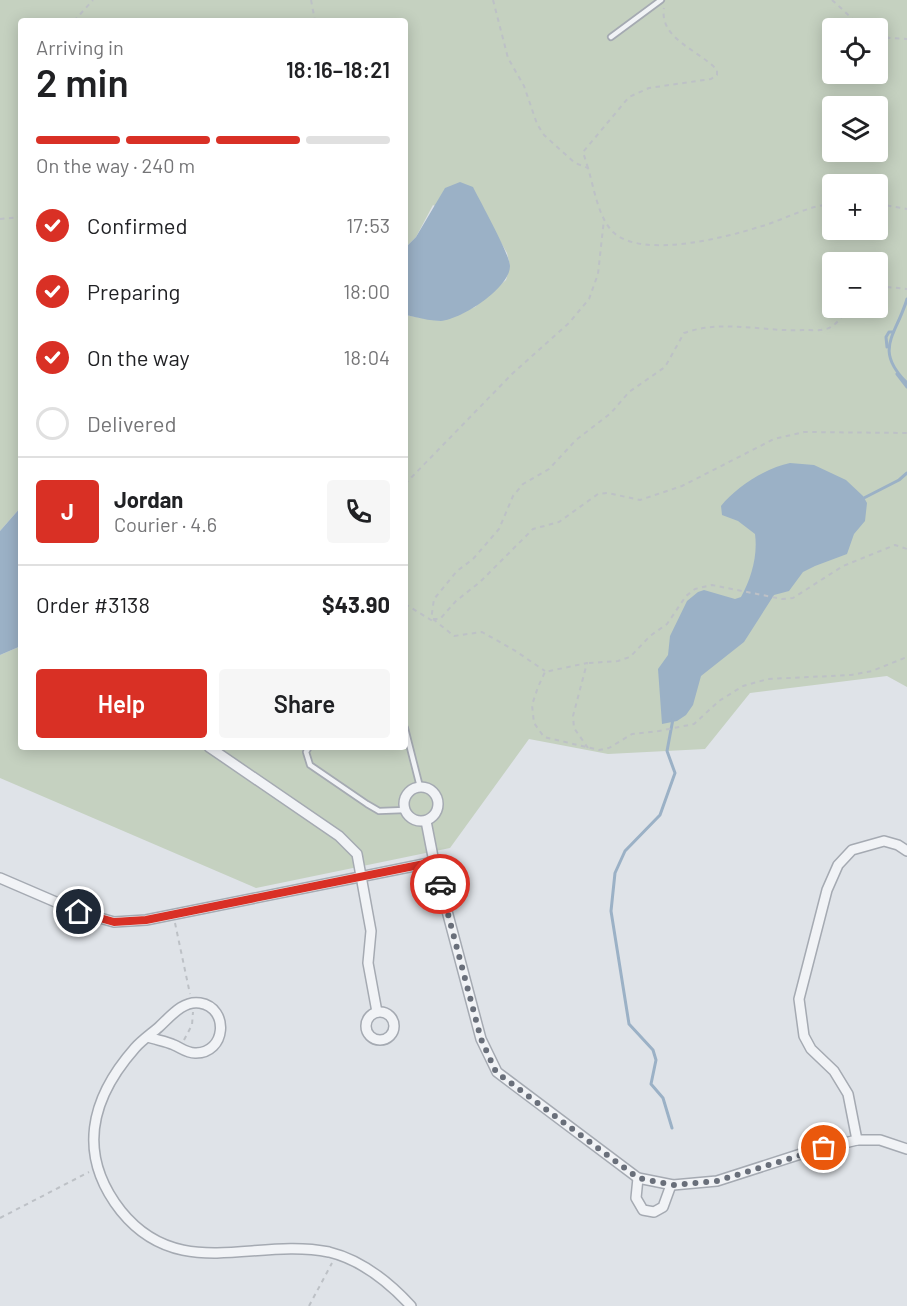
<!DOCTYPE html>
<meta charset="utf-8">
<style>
body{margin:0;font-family:Barlow,sans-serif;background:#f6f6f6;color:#202124;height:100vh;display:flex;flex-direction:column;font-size:22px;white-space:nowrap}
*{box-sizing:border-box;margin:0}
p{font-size:20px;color:#757577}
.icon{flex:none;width:33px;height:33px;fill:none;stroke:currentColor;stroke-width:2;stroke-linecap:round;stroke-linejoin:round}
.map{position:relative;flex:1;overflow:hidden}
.side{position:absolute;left:18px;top:18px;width:390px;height:732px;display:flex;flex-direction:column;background:#fff;border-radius:6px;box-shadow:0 3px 15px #0003}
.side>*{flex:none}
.buttons{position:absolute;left:822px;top:18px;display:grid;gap:12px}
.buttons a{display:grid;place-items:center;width:66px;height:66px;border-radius:6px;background:#fff;box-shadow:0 3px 15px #0003;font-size:30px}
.pin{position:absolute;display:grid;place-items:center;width:51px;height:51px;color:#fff;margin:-26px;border:3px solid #fff;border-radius:50%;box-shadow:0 2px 6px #0007}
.courier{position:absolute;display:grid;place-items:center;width:60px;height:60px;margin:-30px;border:4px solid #d93025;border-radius:50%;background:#fff;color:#222;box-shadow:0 2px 8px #0007}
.overview em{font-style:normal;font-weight:600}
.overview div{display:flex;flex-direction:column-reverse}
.overview{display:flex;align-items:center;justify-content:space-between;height:102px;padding:0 18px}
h1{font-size:39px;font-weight:600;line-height:45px}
.bar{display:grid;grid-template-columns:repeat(4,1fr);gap:9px 6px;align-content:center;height:72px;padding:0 18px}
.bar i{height:8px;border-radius:4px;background:#e0e0e0}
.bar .on{background:#d93025}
.bar p{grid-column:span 4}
.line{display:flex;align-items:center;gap:15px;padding:0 18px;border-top:2px solid #e0e0e0}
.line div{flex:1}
.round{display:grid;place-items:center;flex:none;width:63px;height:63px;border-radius:6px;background:#f6f6f6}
ol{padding:0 18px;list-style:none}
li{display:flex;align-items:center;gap:18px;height:66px}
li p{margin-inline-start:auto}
li .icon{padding:6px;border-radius:50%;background:#d93025;color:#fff;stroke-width:4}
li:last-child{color:#757577}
li i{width:33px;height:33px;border:3px solid #e0e0e0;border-radius:50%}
.button{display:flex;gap:12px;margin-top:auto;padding:12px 18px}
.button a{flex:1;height:69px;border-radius:6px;background:#d93025;color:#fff;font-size:24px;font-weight:600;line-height:69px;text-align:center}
.button a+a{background:#f6f6f6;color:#202124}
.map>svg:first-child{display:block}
.green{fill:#c5d1c0;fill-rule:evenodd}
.water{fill:#9bb1c6}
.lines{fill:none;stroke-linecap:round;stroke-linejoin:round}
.stream{stroke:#9bb1c6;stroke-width:3}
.lane-casing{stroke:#a5aab2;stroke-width:8}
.street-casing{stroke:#a5aab2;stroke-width:12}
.path{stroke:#bdc1c6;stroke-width:2;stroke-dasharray:4.5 4.5;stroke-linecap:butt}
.lane{stroke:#f1f3f6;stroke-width:4.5}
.street{stroke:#f1f3f6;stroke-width:9}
.done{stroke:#696f7a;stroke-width:6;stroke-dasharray:0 10.8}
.route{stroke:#d93025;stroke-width:8}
</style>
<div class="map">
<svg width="907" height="1306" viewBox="0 0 907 1306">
<rect width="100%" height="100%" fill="#dfe3e8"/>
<path class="green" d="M 0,0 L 907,0 L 907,687 L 887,676 L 750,693 L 705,749 L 608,754 L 529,739 L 450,848 L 256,888 L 0,778 L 0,655 L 21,646 L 21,747 L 405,747 L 405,315 L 440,321 L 475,307 L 506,280 L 510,266 L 507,253 L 497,236 L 433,205 L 416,237 L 405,248 L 405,21 L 21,21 L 21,507 L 0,531 ZM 832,28 L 878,28 L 878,74 L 832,74 ZM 832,106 L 878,106 L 878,152 L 832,152 ZM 832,184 L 878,184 L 878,230 L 832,230 ZM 832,262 L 878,262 L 878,308 L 832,308 Z"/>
<g class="water">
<path d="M 460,182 L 473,187 C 480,201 510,255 510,266 C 510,288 462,319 441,321 C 430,321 416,317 405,315 L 405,248 L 416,237 L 445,188 Z"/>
<path d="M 790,463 L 814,465 L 846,480 L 863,496 L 867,503 L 865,521 L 854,534 L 847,554 L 815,566 L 803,572 L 789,591 L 774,595 L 744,642 L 701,676 L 693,705 L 686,715 L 677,721 L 662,724 L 658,669 L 668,655 L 670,636 L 687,601 L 698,592 L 704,590 L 735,599 L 741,597 C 751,579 758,556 755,534 L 738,521 L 722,515 L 721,506 C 736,487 766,468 790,463 Z"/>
<polygon points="21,507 21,646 0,655 0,531"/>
</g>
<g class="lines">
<g class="stream">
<path d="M 907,299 C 896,336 873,349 907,383"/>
<polyline points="887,347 886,337 889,332 893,332"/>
<polyline points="897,374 907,387"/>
<polyline points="860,500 899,480 907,473"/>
<polyline points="672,1128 663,1098 651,1084 656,1060 653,1050 629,1024 611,911 615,873 625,851 660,815 675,773 667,751 673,719"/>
</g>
<g class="lane-casing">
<g id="lane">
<polyline points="611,37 661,0"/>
<polyline points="405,728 420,787"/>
<polyline points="309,747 306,752 310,765 367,804 379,811 405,810"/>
</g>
</g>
<g class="street-casing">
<g id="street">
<polyline points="209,747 339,836 357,854 371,931 368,963 377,1012"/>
<circle cx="421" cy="804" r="17"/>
<polyline points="426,821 434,862 481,1039 497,1072 638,1178 673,1185 717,1181 807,1152 857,1140 880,1140 907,1149"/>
<polyline points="0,878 79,912 114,922 146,920 434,862"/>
<circle cx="380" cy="1026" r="14"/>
<path d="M 148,1037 C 156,1040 166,1041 174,1045 C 181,1048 187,1053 195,1053 C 226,1054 230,1008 200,1003 C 183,1000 170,1017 159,1027 C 151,1034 142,1040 135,1048 C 90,1099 77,1155 121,1211 C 179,1283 254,1237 329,1252 C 362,1260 388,1281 411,1306"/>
<polyline points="857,1140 848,1094 834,1071 811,1049 804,1036 799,999 827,890 838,865 852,850 884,841 898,845 907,851"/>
<polyline points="638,1178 636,1198 643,1210 654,1212 663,1207 671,1185"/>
</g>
</g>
<g class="path">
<polyline points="311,0 315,21"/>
<path d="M 493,0 L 508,58 L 524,86 L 537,124 L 544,135 L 575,163 L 588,168 C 594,188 598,217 613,232 C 641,259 724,238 759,227 C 784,220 806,206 832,204"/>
<polyline points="832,0 855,21 867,28"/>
<polyline points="74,21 93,0"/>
<polyline points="878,33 889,38 907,39"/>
<path d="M 588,168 L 583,152 L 629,97 L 649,88 L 711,79 L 717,75 L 717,70 C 699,50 659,39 664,8"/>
<polyline points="878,204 907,209"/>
<polyline points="0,219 21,217"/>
<polyline points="878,286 907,289"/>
<polyline points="405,484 512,374 569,323 589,299 598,274 604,219"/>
<path d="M 405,604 L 431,620 L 434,599 L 457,571 L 473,559 L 499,529 L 513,496 L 523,484 L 549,469 L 576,440 L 611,413 L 629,392 L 665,367 L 684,333 C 723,319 763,332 803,330 C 810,330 820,331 826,329 C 836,327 843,314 850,308"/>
<polyline points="433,619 440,619 456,601 480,582 533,529 559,522 598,494 608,493 640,500 682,486 774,439 804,432 907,433"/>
<polyline points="433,619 454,636 482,632 514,650 545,671"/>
<polyline points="589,663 618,661 630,657 650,636 667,624 686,596 695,589 712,585 782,599 793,598 843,566 895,545 907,549"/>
<polyline points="588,748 574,728 573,716 587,663 545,672 538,687 532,705 534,723 544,737 599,750 609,748 632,734 659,731 694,724 719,701 743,686 768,679 851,675 872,671 907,657"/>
<polyline points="175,923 190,994"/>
<polyline points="184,1040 192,1025 193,1012"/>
<polyline points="0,1218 89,1172"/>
<polyline points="309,1306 332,1263"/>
</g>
<use href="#lane" class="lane"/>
<use href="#street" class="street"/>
</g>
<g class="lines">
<polyline class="done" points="440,884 481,1039 496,1072 638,1178 673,1185 717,1181 824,1148"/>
<polyline class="route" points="79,912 114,922 146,920 434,862 440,884"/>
</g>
</svg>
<div class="buttons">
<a><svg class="icon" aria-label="locate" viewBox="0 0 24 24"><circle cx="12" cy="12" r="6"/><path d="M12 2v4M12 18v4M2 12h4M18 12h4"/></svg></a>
<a><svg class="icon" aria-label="layers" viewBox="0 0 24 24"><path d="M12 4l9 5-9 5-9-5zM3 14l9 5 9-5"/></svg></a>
<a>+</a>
<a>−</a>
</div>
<div class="pin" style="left:824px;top:1148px;background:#ea580c"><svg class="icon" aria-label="bag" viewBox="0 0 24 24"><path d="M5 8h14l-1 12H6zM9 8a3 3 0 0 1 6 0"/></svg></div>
<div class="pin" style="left:79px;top:912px;background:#1f2937"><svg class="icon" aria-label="home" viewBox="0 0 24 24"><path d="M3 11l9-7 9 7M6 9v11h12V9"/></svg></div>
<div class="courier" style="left:440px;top:884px"><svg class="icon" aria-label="car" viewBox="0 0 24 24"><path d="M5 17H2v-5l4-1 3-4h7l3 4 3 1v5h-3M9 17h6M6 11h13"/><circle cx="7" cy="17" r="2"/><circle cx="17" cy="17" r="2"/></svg></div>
<section class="side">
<div class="overview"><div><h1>2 min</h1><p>Arriving in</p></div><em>18:16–18:21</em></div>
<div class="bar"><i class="on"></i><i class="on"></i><i class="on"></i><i></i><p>On the way · 240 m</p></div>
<ol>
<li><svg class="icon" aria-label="check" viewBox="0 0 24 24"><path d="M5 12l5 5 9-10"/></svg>Confirmed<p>17:53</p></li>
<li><svg class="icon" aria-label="check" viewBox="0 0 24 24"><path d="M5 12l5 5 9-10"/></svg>Preparing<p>18:00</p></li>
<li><svg class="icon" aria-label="check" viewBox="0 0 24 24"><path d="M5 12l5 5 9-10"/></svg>On the way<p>18:04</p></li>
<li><i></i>Delivered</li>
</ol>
<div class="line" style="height:108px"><b class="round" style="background:#d93025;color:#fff">J</b><div><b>Jordan</b><p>Courier · 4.6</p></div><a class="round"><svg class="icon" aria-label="phone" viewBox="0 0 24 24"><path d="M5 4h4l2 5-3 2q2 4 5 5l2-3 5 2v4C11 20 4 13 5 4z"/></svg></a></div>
<div class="line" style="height:78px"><div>Order #3138</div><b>$43.90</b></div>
<div class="button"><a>Help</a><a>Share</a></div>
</section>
</div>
